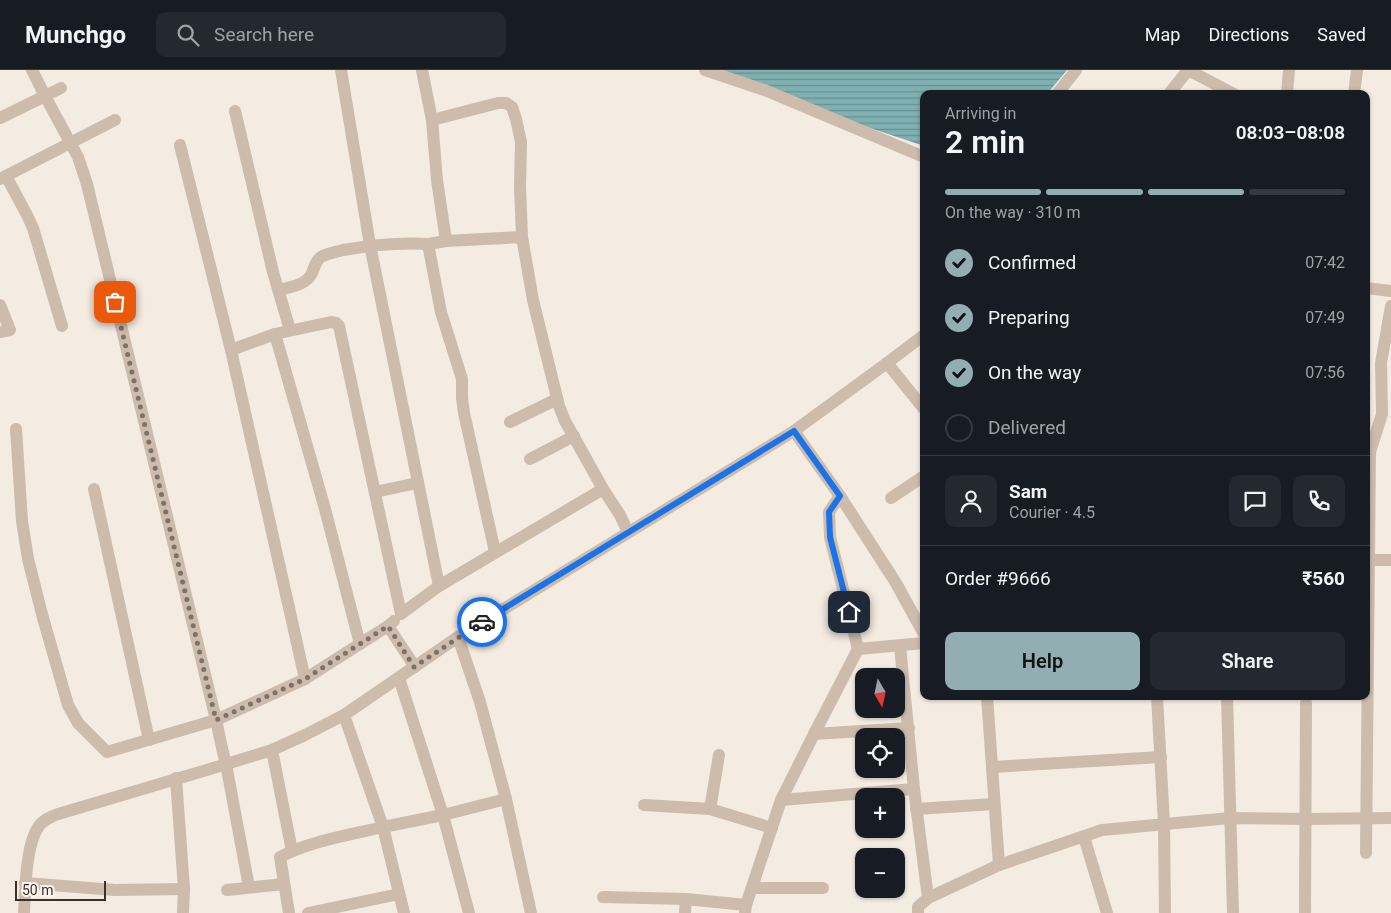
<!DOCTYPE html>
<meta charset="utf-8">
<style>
body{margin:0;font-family:Roboto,sans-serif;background:#242831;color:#f1f3f6;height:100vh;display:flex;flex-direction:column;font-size:19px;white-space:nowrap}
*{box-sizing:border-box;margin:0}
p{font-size:16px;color:#9ea1a6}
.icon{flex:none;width:28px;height:28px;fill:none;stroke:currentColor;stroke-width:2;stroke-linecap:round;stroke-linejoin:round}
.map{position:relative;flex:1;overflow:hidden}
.details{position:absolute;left:920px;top:20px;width:450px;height:610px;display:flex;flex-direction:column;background:#171b24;border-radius:10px;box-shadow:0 1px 4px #0004}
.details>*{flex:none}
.needle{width:32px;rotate:171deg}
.controls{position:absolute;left:855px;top:598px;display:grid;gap:10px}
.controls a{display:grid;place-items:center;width:50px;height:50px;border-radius:10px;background:#171b24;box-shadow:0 1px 4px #0004;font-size:25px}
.scale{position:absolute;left:15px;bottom:12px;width:91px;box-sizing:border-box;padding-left:5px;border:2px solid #3b302b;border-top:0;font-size:14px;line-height:18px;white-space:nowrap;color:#3b302b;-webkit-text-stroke:4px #fbf5ee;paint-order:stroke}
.pin{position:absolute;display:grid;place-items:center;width:42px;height:42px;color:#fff;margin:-21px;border-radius:10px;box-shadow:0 2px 8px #0006}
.courier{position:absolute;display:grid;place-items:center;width:50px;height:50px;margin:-25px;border:4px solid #1a73e8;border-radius:50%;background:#fff;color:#222;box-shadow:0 1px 6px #0007}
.summary em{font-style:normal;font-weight:600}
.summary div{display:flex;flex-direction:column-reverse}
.summary{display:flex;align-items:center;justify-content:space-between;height:85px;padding:0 25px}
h1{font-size:32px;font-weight:600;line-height:38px}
.bar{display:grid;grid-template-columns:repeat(4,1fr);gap:8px 5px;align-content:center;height:60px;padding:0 25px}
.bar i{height:6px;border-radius:4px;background:#363941}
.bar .selected{background:#92aeb2}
.bar p{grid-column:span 4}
.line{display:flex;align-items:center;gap:12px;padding:0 25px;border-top:1px solid #363941}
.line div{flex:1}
.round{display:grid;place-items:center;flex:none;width:52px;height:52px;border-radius:10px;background:#242831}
ol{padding:0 25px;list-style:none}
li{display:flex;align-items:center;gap:15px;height:55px}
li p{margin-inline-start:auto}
li .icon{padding:5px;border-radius:50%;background:#92aeb2;color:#111;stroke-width:4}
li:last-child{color:#9ea1a6}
li i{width:28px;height:28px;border:2px solid #363941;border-radius:50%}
.cta{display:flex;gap:10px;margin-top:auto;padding:10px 25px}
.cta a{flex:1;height:58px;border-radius:10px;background:#92aeb2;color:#111;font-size:20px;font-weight:600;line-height:58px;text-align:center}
.cta a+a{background:#242831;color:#f1f3f6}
header{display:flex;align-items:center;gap:30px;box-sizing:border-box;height:70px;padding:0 25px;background:#171b24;border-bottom:1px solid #363941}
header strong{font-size:24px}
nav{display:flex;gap:28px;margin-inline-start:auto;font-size:18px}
.search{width:350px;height:45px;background:#242831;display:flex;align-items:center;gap:12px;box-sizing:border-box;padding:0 18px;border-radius:10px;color:#9ea1a6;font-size:19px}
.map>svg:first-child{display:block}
.water{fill:url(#water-rules)}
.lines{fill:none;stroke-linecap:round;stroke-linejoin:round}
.minor{stroke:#cdbbac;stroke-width:12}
.done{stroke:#7c716b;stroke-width:5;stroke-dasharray:0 9}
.route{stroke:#1a73e8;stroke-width:6}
</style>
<header>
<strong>Munchgo</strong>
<div class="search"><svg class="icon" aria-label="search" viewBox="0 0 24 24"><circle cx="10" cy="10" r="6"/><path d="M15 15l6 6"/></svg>Search here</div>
<nav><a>Map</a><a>Directions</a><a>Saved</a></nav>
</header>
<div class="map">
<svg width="1391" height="843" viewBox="0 0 1391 843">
<defs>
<pattern id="water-rules" width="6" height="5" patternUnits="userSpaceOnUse" patternTransform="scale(1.25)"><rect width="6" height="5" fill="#7fb0b2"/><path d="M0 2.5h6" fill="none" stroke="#699091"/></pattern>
</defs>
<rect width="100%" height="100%" fill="#f4ebe1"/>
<polygon class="water" points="714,0 1067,0 1047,24 924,24 924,76 867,57"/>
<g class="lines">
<g class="minor">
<polyline points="32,0 45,26 61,18"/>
<polyline points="422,0 432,50 437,110 446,171 522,167 533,230 559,336 565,351 603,419 620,445 628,462"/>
<polyline points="705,0 767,21 924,87"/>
<polyline points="1188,0 1234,24"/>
<polyline points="1057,24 1076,0"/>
<polyline points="1169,24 1188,0"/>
<polyline points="1287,24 1289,0"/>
<polyline points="1354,24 1357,0"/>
<polyline points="235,41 273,202 290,260"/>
<polyline points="0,48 45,26 78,87 87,114 216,650 222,678 226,694 249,817"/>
<polyline points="432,50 498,33 506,33 512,37 516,49 521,72 520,117 522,167"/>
<polyline points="180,75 231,280 275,264 331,252 336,253 339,256 401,544 439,516 370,175 341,0"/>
<polyline points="6,106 27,145 33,158 62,256"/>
<polyline points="0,109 115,50"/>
<polyline points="446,171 428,174 441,242 462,309 462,328 464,343 495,482"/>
<polyline points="1366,218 1391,221"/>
<path d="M 279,220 C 290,217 307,215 312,203 C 315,197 315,191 321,187 C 327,183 336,182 343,180 C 371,175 399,172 428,174"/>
<polyline points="0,235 10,260 0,262"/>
<polyline points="275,264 325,439 360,574"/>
<polyline points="231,280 305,609"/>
<polyline points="887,293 924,339"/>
<polyline points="510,352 557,329"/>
<polyline points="16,359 22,451 28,489 43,548 68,635 78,653 107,682 216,650 305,609 388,556"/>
<polyline points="794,361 840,426 896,513 924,564"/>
<polyline points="530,389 574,366"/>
<polyline points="94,419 149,670"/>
<polyline points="375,422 417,413"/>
<polyline points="840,426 829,442 830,467 858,579"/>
<polyline points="891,428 924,406"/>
<polyline points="1366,490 1391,490"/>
<polyline points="439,516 603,419"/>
<polyline points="394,551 388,556 415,597"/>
<polyline points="900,576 914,719 928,828 918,837 918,843"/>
<polyline points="399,608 443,745 469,843"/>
<polyline points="987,626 999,795"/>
<polyline points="1157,626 1164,754 1165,843"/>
<polyline points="1227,626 1233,843"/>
<polyline points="344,645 383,757 443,745 506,729 480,632 458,567"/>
<polyline points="814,664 909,658"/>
<polyline points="272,680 292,781"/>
<polyline points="992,697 1161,687"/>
<polyline points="176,708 184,819 183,843"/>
<polyline points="506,729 531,843"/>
<polyline points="781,730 914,719"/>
<polyline points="644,735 710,739 772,758"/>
<polyline points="710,739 719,685"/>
<polyline points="916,739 994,734"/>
<polyline points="1084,767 1107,843"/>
<polyline points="1366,783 1370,382 1382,344 1381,293 1391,236"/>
<polyline points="25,813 115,820 184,819"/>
<polyline points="752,818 823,818"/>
<polyline points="227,820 284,814"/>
<polyline points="603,827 686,829"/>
<polyline points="928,828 999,795 1102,760 1230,748 1305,749 1391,748"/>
<path d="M 24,843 C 25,821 26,773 39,756 C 43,750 49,748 55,745 L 210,699 L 272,680 L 305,665 L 344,645 L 458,567 L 794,361 L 887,293 L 924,265"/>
<path d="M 289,843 L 280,787 C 311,771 349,765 383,757 L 404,843"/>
<polyline points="308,843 399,824"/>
<polyline points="685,843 686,829 746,835"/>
<polyline points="745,843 746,835 781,730 814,664 858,579 924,573"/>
<polyline points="1305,843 1306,633"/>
</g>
</g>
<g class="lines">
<polyline class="done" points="115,232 216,650 305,609 388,556 414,597 482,552"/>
<polyline class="route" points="482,552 794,361 840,426 829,442 830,467 849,542"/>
</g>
</svg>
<div class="controls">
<a><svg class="needle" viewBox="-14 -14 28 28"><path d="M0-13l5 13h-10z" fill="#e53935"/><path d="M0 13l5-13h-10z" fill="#9ea1a6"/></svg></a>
<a><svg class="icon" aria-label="locate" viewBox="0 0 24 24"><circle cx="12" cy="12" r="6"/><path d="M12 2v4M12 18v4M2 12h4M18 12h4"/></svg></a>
<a>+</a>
<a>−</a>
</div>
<div class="scale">50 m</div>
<div class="pin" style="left:115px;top:232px;background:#ea580c"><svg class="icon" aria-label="bag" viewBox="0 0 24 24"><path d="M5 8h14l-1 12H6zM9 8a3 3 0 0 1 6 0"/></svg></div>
<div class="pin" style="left:849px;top:542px;background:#1f2937"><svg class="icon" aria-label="home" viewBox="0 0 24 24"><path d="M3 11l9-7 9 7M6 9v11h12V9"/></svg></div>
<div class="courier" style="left:482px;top:552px"><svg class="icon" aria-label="car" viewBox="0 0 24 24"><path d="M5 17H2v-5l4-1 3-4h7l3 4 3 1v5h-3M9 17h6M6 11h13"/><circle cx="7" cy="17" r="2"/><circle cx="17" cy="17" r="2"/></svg></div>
<section class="details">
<div class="summary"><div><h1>2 min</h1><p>Arriving in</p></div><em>08:03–08:08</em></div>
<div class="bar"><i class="selected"></i><i class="selected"></i><i class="selected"></i><i></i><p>On the way · 310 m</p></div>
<ol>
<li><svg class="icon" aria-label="check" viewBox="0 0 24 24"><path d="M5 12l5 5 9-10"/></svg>Confirmed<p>07:42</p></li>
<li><svg class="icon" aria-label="check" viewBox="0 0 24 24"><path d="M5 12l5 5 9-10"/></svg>Preparing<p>07:49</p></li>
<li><svg class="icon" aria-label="check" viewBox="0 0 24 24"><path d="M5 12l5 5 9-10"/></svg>On the way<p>07:56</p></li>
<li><i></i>Delivered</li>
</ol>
<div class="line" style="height:90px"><a class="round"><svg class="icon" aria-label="person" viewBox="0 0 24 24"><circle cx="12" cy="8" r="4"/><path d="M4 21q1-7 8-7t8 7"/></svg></a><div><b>Sam</b><p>Courier · 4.5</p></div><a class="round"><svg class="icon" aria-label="chat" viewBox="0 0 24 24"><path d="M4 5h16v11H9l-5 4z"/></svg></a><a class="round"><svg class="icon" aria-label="phone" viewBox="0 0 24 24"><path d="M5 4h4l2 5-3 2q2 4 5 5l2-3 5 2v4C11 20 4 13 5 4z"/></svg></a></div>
<div class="line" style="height:65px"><div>Order #9666</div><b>₹560</b></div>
<div class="cta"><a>Help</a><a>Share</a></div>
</section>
</div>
